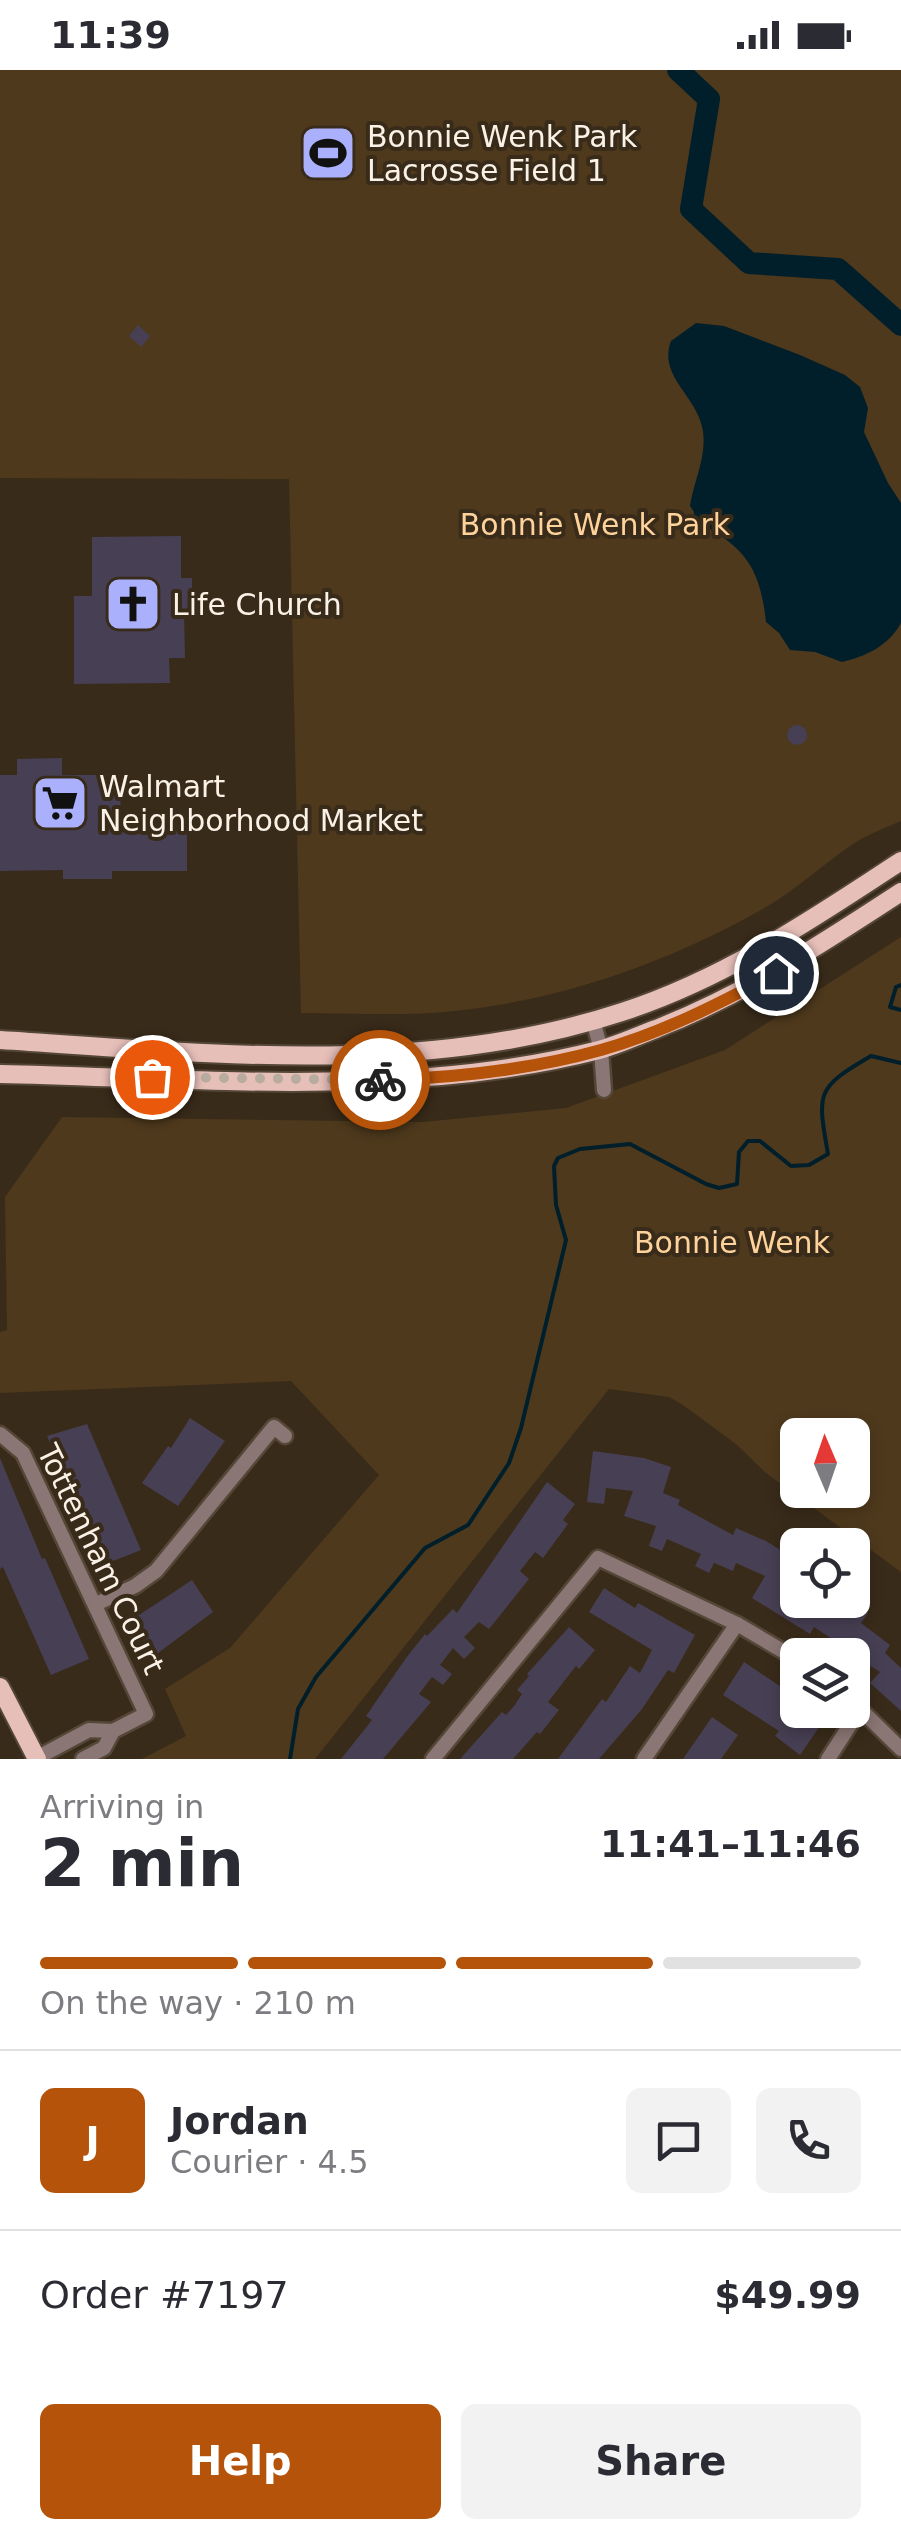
<!DOCTYPE html>
<meta charset="utf-8">
<style>
body{margin:0;font-family:"DejaVu Sans",sans-serif;background:#f2f2f3;color:#2b2b33;height:100vh;display:flex;flex-direction:column;font-size:38px;white-space:nowrap}
*{box-sizing:border-box;margin:0}
p{font-size:32px;color:#7c7c81}
.icon{flex:none;width:55px;height:55px;fill:none;stroke:currentColor;stroke-width:2;stroke-linecap:round;stroke-linejoin:round}
.map{position:relative;height:1689px;overflow:hidden}
.side{display:flex;flex-direction:column;background:#fff;flex:1}
.side>*{flex:none}
.needle{width:65px;rotate:358deg}
.tools{position:absolute;left:780px;top:1348px;display:grid;gap:20px}
.tools a{display:grid;place-items:center;width:90px;height:90px;border-radius:15px;background:#fff;box-shadow:0 5px 15px #0003;font-size:50px}
.pin{position:absolute;display:grid;place-items:center;width:85px;height:85px;color:#fff;margin:-42px;border:5px solid #fff;border-radius:50%;box-shadow:0 2px 10px #0007}
.courier{position:absolute;display:grid;place-items:center;width:100px;height:100px;margin:-50px;border:8px solid #b45309;border-radius:50%;background:#fff;color:#222;box-shadow:0 2px 12px #0007}
.overview em{font-style:normal;font-weight:800}
.overview div{display:flex;flex-direction:column-reverse}
.overview{display:flex;align-items:center;justify-content:space-between;height:170px;padding:0 40px}
h1{font-size:65px;font-weight:800;line-height:75px}
.bar{display:grid;grid-template-columns:repeat(4,1fr);gap:15px 10px;align-content:center;height:120px;padding:0 40px}
.bar i{height:12px;border-radius:8px;background:#e1e1e2}
.bar .active{background:#b45309}
.bar p{grid-column:span 4}
.line{display:flex;align-items:center;gap:25px;padding:0 40px;border-top:2px solid #e1e1e2}
.line div{flex:1}
.round{display:grid;place-items:center;flex:none;width:105px;height:105px;border-radius:15px;background:#f2f2f3}
.button{display:flex;gap:20px;margin-top:auto;padding:20px 40px}
.button a{flex:1;height:115px;border-radius:15px;background:#b45309;color:#fff;font-size:40px;font-weight:800;line-height:115px;text-align:center}
.button a+a{background:#f2f2f3;color:#2b2b33}
.status{display:flex;justify-content:space-between;align-items:center;height:70px;padding:0 50px;background:#fff;direction:ltr}
.status svg{height:28px;fill:currentColor}
.map>svg:first-child{display:block}
.green{fill:#4e391c;fill-rule:evenodd}
.water{fill:#001f2b}
.lines{fill:none;stroke-linecap:round;stroke-linejoin:round}
.stream{stroke:#001f2b;stroke-width:4}
.river{stroke:#001f2b;stroke-width:22}
.building{fill:#473f53}
.minor-casing{stroke:#544737;stroke-width:19}
.major-casing{stroke:#544737;stroke-width:22}
.minor{stroke:#8a7674;stroke-width:14}
.major{stroke:#e7bfb9;stroke-width:18}
.done{stroke:#b7ac9f;stroke-width:10;stroke-dasharray:0 18}
.route{stroke:#b45309;stroke-width:12}
.labels{text-anchor:middle;dominant-baseline:central;stroke-width:8;stroke-linejoin:round;paint-order:stroke}
.poi-label{font-size:30px;fill:#fbf2e7;stroke:#392b1a;text-anchor:start}
.park-label{font-size:30px;fill:#fed29b;stroke:#392b1a}
.street-label{font-size:30px;fill:#fbf2e7;stroke:#392b1a}
</style>
<div class="status"><b>11:39</b><svg viewBox="0 0 49 12"><path d="M0 12V9h3v3zM5 12V6h3v6zM10 12V3h3v9zM15 12V0h3v12zM26 1h20v11H26zM47 4h2v5h-2z"/></svg></div>
<div class="map">
<svg width="901" height="1689" viewBox="0 0 901 1689">
<rect width="100%" height="100%" fill="#392b1a"/>
<g class="green">
<path d="M 0,0 L 901,0 L 901,751 C 885,758 868,764 853,774 C 822,795 794,822 761,840 C 665,894 556,932 445,942 C 397,946 349,943 301,943 L 289,409 L 0,408 Z"/>
<path d="M 901,867 L 901,1502 L 766,1403 L 736,1374 L 683,1335 L 669,1327 L 609,1319 L 315,1689 L 142,1689 L 186,1666 L 165,1619 L 230,1578 L 379,1405 L 291,1311 L 0,1323 L 0,1262 L 7,1260 L 5,1127 L 62,1047 L 423,1052 L 566,1038 L 725,980 ZM 798,1365 L 852,1365 L 852,1420 L 798,1420 Z"/>
</g>
<path class="water" d="M 696,253 L 724,256 L 800,285 L 845,305 L 860,317 L 868,338 L 864,362 L 888,413 L 901,433 L 901,553 C 888,576 867,586 842,592 L 815,582 L 790,580 L 779,563 L 766,552 C 760,495 743,475 693,450 L 694,442 L 690,436 C 694,408 711,379 700,350 C 690,322 659,303 671,271 Z"/>
<g class="lines">
<g class="stream">
<polyline points="901,915 896,917 890,937 901,940"/>
<path d="M 290,1689 L 298,1639 L 316,1607 L 425,1478 L 468,1455 L 509,1393 L 521,1358 L 566,1170 L 556,1135 L 554,1096 L 558,1088 L 580,1079 L 630,1074 L 706,1114 L 719,1118 L 737,1114 L 739,1082 L 748,1071 L 760,1071 L 791,1096 L 809,1095 L 828,1084 C 817,1022 816,1018 871,986 L 901,993"/>
</g>
<polyline class="river" points="678,0 709,29 691,139 749,193 838,199 901,255"/>
</g>
<g class="building">
<polygon points="138,255 150,266 141,277 129,266"/>
<polygon points="181,466 181,508 192,508 192,541 184,541 185,588 169,588 170,613 74,614 74,526 92,526 92,467"/>
<circle cx="797" cy="665" r="10"/>
<polygon points="62,688 62,705 120,705 121,762 187,761 187,801 112,801 112,809 63,809 63,800 0,801 0,705 17,705 17,689"/>
<polygon points="190,1348 225,1371 178,1436 142,1413 168,1376 171,1378"/>
<polygon points="87,1354 141,1480 103,1495 73,1420 70,1422 47,1366"/>
<polygon points="593,1381 644,1388 671,1397 663,1423 680,1430 678,1435 733,1465 736,1458 766,1471 798,1491 798,1530 839,1530 853,1539 856,1535 868,1543 861,1553 890,1575 885,1583 901,1598 901,1641 870,1613 880,1602 861,1590 852,1603 852,1585 847,1585 850,1581 814,1557 810,1564 752,1528 765,1506 736,1493 733,1501 714,1493 709,1503 695,1496 701,1484 667,1469 662,1481 649,1476 656,1456 624,1446 633,1421 606,1418 604,1434 587,1432"/>
<polygon points="0,1388 42,1489 45,1488 89,1589 51,1605 3,1497 0,1499"/>
<polygon points="547,1412 575,1434 563,1450 568,1454 543,1488 535,1482 520,1501 529,1509 489,1559 479,1552 464,1567 475,1578 464,1589 453,1578 440,1595 452,1604 443,1615 432,1607 419,1624 431,1632 383,1689 341,1689 372,1650 366,1646 406,1588 425,1564 427,1566 453,1539 457,1543"/>
<polygon points="192,1510 213,1542 154,1586 130,1551"/>
<polygon points="604,1518 635,1538 638,1533 695,1565 674,1603 668,1600 642,1639 599,1689 558,1689 602,1629 606,1632 630,1596 640,1603 652,1580 589,1542"/>
<polygon points="569,1557 595,1580 579,1599 576,1596 548,1632 559,1640 540,1664 537,1662 513,1689 460,1689 502,1642 506,1645 514,1636 522,1624 517,1620 529,1606 527,1604"/>
<polygon points="744,1592 796,1627 788,1639 807,1654 815,1643 824,1650 800,1685 775,1666 779,1661 723,1625"/>
<polygon points="712,1647 738,1665 721,1689 683,1689"/>
</g>
<g class="lines">
<g class="minor-casing">
<g id="minor">
<polyline points="593,950 601,980 604,1020"/>
<polyline points="0,1364 23,1383 146,1644 113,1661 89,1660 35,1689"/>
<polyline points="96,1534 135,1516 156,1501 274,1357 285,1366"/>
<polyline points="852,1631 901,1679"/>
<polyline points="83,1689 104,1678 113,1661"/>
<polyline points="433,1689 598,1488 737,1554 798,1590"/>
<polyline points="644,1689 737,1554"/>
<polyline points="828,1689 861,1638"/>
</g>
</g>
<g class="major-casing">
<g id="major">
<path d="M 0,970 C 207,983 422,1008 622,942 C 724,909 813,849 901,791"/>
<path d="M 0,1004 C 196,1008 408,1029 599,980 C 618,975 637,966 656,959 C 747,923 820,875 901,822"/>
<polyline points="0,1617 37,1689"/>
</g>
</g>
<use href="#minor" class="minor"/>
<use href="#major" class="major"/>
</g>
<g class="lines">
<polyline class="done" points="152,1007 380,1010"/>
<path class="route" d="M 380,1010 C 454,1008 529,1000 601,980 C 662,963 721,933 776,903"/>
</g>
<defs>
<g id="stadium-square" transform="scale(2.875)"><rect x="-9" y="-9" width="18" height="18" rx="4" fill="#aab0fb" stroke="#392b1a"/><path d="M0-5a6.5 5 0 1 0 0 10a6.5 5 0 1 0 0-10ZM-3.5-1.8h7v3.6h-7Z" fill="#111"/></g>
<g id="church-square" transform="scale(2.875)"><rect x="-9" y="-9" width="18" height="18" rx="4" fill="#aab0fb" stroke="#392b1a"/><path d="M-1.2-6h2.4v3.5h3.3v2.4h-3.3V6h-2.4V-.1h-3.3v-2.4h3.3Z" fill="#111"/></g>
<g id="supermarket-square" transform="scale(2.875)"><rect x="-9" y="-9" width="18" height="18" rx="4" fill="#aab0fb" stroke="#392b1a"/><path d="M-6-5.5h2.5l.6 2H6L4.5 2H-2.5L-4.4-4H-6ZM-1.5 3.2a1.3 1.3 0 1 0 .1 0ZM3 3.2a1.3 1.3 0 1 0 .1 0Z" fill="#111"/></g>
</defs>
<g fill-rule="evenodd">
<use href="#stadium-square" x="328" y="83"/>
<use href="#church-square" x="133" y="534"/>
<use href="#supermarket-square" x="60" y="733"/>
</g>
<g class="labels">
<g class="poi-label">
<text x="367" y="66">Bonnie Wenk Park<tspan x="367" dy="34">Lacrosse Field 1</tspan></text>
<text x="172" y="534">Life Church</text>
<text x="99" y="716">Walmart<tspan x="99" dy="34">Neighborhood Market</tspan></text>
</g>
<g class="park-label">
<text x="595" y="454">Bonnie Wenk Park</text>
<text x="732" y="1172">Bonnie Wenk</text>
</g>
<g class="street-label">
<text transform="translate(101 1489) rotate(64)">Tottenham Court</text>
</g>
</g>
</svg>
<div class="tools">
<a><svg class="needle" viewBox="-14 -14 28 28"><path d="M0-13l5 13h-10z" fill="#e53935"/><path d="M0 13l5-13h-10z" fill="#7c7c81"/></svg></a>
<a><svg class="icon" aria-label="locate" viewBox="0 0 24 24"><circle cx="12" cy="12" r="6"/><path d="M12 2v4M12 18v4M2 12h4M18 12h4"/></svg></a>
<a><svg class="icon" aria-label="layers" viewBox="0 0 24 24"><path d="M12 4l9 5-9 5-9-5zM3 14l9 5 9-5"/></svg></a>
</div>
<div class="pin" style="left:152px;top:1007px;background:#ea580c"><svg class="icon" aria-label="bag" viewBox="0 0 24 24"><path d="M5 8h14l-1 12H6zM9 8a3 3 0 0 1 6 0"/></svg></div>
<div class="pin" style="left:776px;top:903px;background:#1f2937"><svg class="icon" aria-label="home" viewBox="0 0 24 24"><path d="M3 11l9-7 9 7M6 9v11h12V9"/></svg></div>
<div class="courier" style="left:380px;top:1010px"><svg class="icon" aria-label="bike" viewBox="0 0 24 24"><circle cx="6" cy="16" r="4"/><circle cx="18" cy="16" r="4"/><path d="M6 16l4-8h5l3 8M10 8l3 8H6M13 5h3"/></svg></div>
</div>
<section class="side">
<div class="overview"><div><h1>2 min</h1><p>Arriving in</p></div><em>11:41–11:46</em></div>
<div class="bar"><i class="active"></i><i class="active"></i><i class="active"></i><i></i><p>On the way · 210 m</p></div>
<div class="line" style="height:180px"><b class="round" style="background:#b45309;color:#fff">J</b><div><b>Jordan</b><p>Courier · 4.5</p></div><a class="round"><svg class="icon" aria-label="chat" viewBox="0 0 24 24"><path d="M4 5h16v11H9l-5 4z"/></svg></a><a class="round"><svg class="icon" aria-label="phone" viewBox="0 0 24 24"><path d="M5 4h4l2 5-3 2q2 4 5 5l2-3 5 2v4C11 20 4 13 5 4z"/></svg></a></div>
<div class="line" style="height:130px"><div>Order #7197</div><b>$49.99</b></div>
<div class="button"><a>Help</a><a>Share</a></div>
</section>
